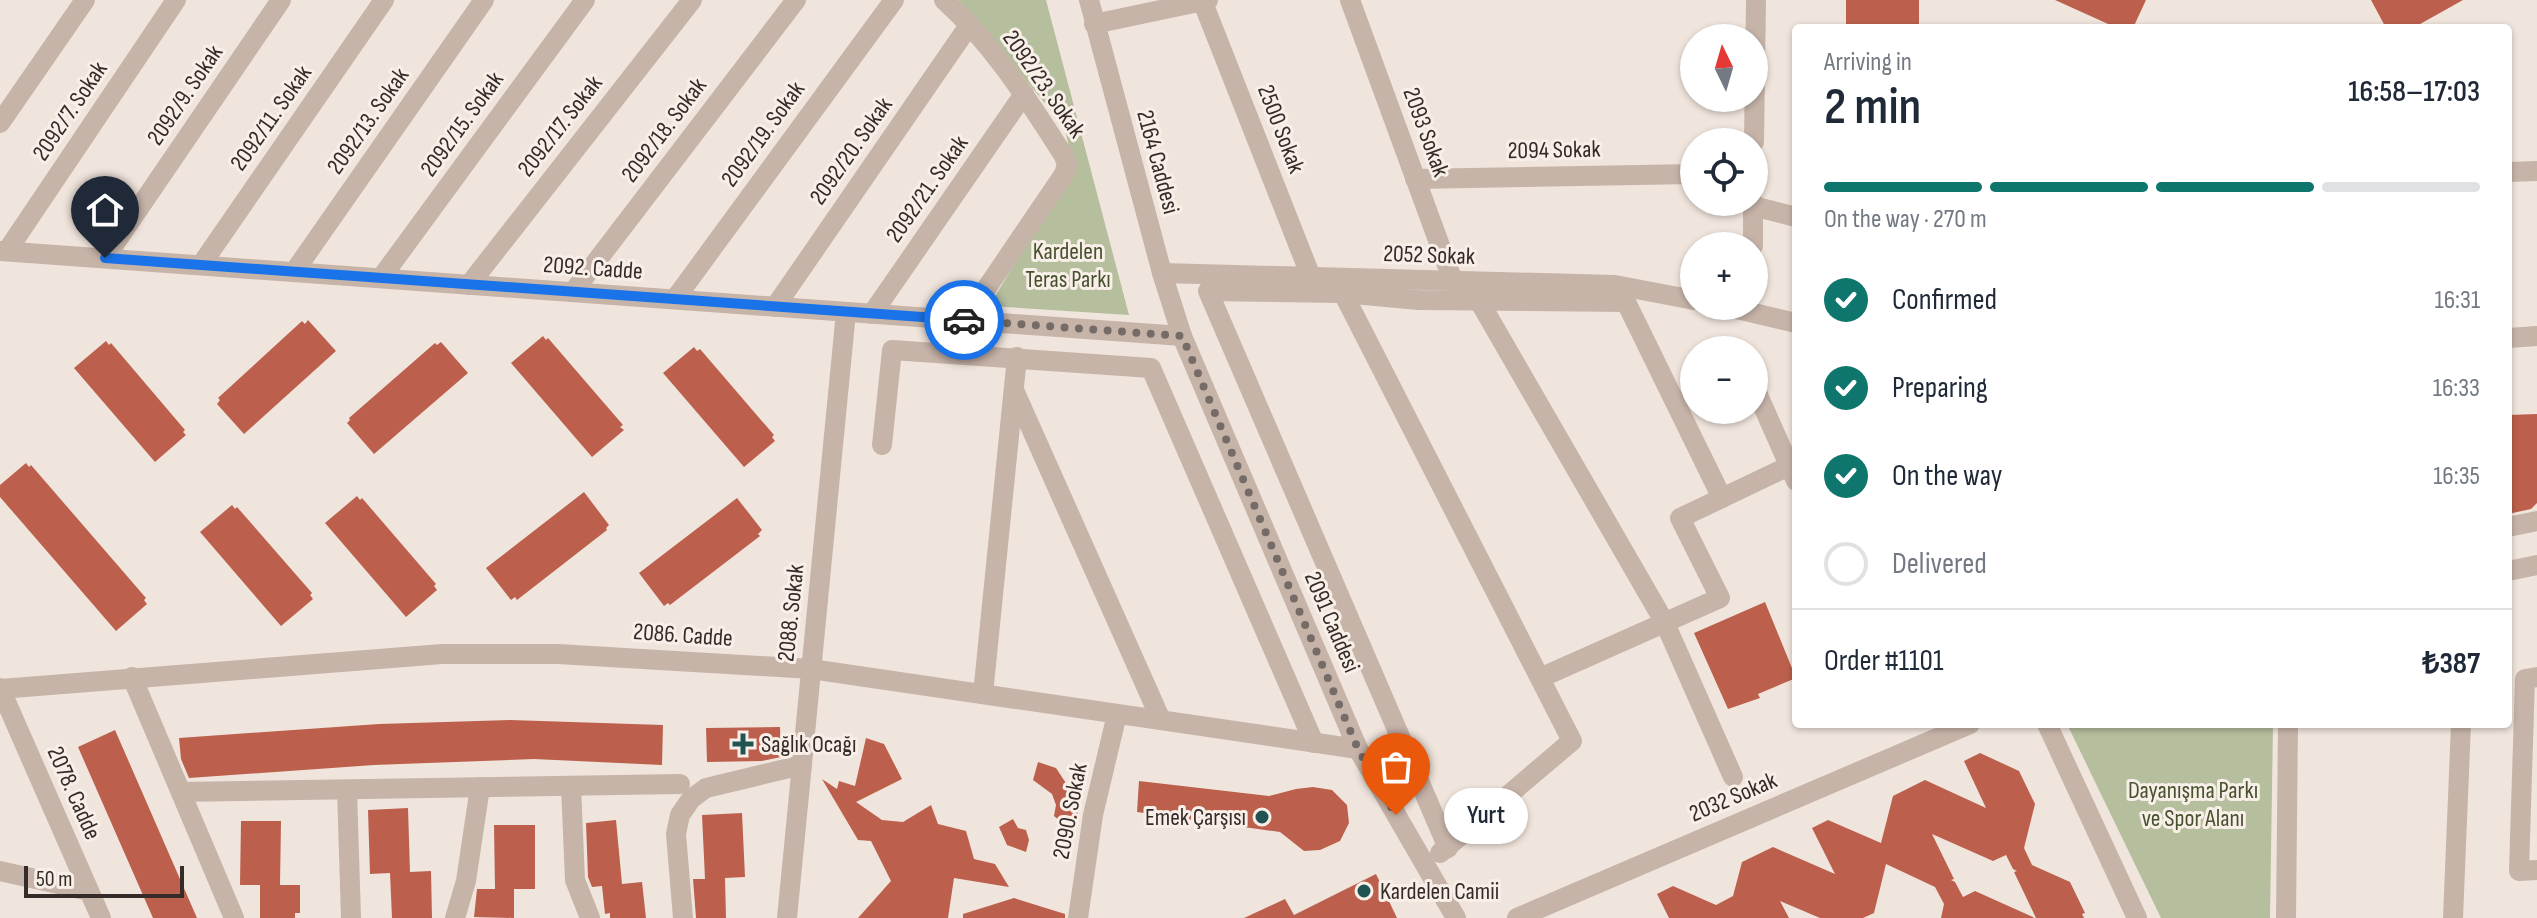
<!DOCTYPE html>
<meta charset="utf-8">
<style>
body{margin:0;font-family:"Sofia Sans Condensed",sans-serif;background:#f6f6f7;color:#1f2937;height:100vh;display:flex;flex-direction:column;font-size:30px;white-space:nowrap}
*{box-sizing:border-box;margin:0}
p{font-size:26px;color:#747a83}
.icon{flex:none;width:44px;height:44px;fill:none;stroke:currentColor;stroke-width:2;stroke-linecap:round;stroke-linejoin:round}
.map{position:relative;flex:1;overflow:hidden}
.sheet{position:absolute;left:1792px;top:24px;width:720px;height:704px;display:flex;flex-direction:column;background:#fff;border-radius:8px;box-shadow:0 2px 6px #0004}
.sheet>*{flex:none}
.needle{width:52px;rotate:355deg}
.controls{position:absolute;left:1680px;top:24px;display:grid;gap:16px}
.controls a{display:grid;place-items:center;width:88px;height:88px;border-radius:50%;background:#fff;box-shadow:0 2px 6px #0004;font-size:40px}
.scale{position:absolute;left:24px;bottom:20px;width:160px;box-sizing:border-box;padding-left:8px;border:4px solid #352b28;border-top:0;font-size:22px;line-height:28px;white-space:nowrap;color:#352b28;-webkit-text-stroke:6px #f8efe8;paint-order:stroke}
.pin{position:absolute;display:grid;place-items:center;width:68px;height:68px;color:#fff;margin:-82px -34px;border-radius:50% 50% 50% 0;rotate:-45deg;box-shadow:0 0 8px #0007}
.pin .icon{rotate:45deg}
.courier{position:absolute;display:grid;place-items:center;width:80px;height:80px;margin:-40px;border:6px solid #1a73e8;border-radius:50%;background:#fff;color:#222;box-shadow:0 2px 10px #0007}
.bubble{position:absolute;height:56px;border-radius:28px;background:#fff;box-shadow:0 2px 6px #0004;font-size:26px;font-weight:600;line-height:56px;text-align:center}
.overview em{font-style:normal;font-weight:600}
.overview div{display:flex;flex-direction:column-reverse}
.overview{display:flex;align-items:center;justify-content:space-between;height:136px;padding:0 32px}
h1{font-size:52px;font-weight:600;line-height:60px}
.bar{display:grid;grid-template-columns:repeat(4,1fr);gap:12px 8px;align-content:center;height:96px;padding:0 32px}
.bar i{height:10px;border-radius:6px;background:#e0e1e3}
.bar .current{background:#0f766e}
.bar p{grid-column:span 4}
.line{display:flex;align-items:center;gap:20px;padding:0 32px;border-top:2px solid #e0e1e3}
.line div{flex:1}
ol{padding:0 32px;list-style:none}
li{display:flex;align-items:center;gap:24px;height:88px}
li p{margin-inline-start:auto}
li .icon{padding:8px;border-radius:50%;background:#0f766e;color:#fff;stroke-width:4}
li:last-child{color:#747a83}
li i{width:44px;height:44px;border:4px solid #e0e1e3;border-radius:50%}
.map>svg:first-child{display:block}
.green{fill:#b5be9d}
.building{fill:#bc604d}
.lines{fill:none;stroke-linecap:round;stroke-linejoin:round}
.minor{stroke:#c7b4a9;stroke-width:20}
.done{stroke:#766c67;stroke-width:8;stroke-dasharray:0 14.4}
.route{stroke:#1a73e8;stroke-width:10}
.poi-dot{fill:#215353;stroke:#f8efe8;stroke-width:3}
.labels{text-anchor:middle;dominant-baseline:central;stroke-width:6;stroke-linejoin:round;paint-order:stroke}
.street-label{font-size:24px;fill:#352b28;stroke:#f8efe8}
.park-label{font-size:24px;fill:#47512e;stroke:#f8efe8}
.poi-label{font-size:24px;fill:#352b28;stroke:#f8efe8;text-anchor:start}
</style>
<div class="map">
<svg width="2537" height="918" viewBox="0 0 2537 918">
<rect width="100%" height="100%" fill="#f0e5dc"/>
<g class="green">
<polygon points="959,0 1046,0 1129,315 989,306 1074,167 1064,126"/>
<polygon points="2067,724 2273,724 2270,918 2161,918"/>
</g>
<g class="building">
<rect x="1846" y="0" width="73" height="28"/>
<polygon points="2055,0 2146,0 2133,28 2117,28"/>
<polygon points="2371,0 2463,0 2413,28 2386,28"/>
<polygon points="308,320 336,351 244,434 217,404 220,400 218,398 302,321 305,324"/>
<polygon points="543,336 546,340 548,338 623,425 620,427 624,430 592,457 511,363"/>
<polygon points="106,341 109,345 111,343 185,430 183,432 186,435 155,462 74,368"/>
<polygon points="441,342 468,373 374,454 347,423 350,420 349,418 435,343 437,345"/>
<polygon points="694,347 697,351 700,349 774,435 772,437 775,441 744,467 663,373"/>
<polygon points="2537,414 2537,503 2531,509 2508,514 2508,415"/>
<polygon points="26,463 29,467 31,465 146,598 144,600 147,604 116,631 0,497 0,485"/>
<polygon points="584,492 609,525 606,528 607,530 517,600 515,597 511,600 486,568"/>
<polygon points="357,496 360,500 362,498 436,584 434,586 437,590 406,617 325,523"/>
<polygon points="737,498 762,530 758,534 760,536 670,605 668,603 664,606 639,573"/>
<polygon points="232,505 235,509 237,507 312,593 310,595 313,599 281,626 200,532"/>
<polygon points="1765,602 1796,678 1758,694 1760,698 1728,709 1694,633"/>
<polygon points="510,720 663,725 662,765 534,759 374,765 189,778 181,759 179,738 379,724"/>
<polygon points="780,727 781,757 762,761 707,762 706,728"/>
<polygon points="115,730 173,863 197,918 153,918 78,747"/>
<polygon points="866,738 884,744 902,779 856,802 882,820 903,822 931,805 938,824 966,831 974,859 995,864 1009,887 954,878 948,918 858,918 891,881 871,841 858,840 822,779 837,789 839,781 855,786"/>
<polygon points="1980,753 2019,771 2035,804 2024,848 2032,865 2070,882 2085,913 2082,914 2084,918 2036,918 2014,872 2017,871 2013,869 2006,855 1993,861 1932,834 1954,879 1951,880 1955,882 1963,897 1975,891 2035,918 1941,918 1944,904 1935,887 1886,864 1874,913 1863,918 1820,918 1780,901 1789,918 1669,918 1657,894 1673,886 1716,905 1733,896 1742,862 1773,847 1835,874 1812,828 1828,820 1881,843 1893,796 1925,780 1986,808 1964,761"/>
<polygon points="1038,762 1056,768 1079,803 1077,819 1068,828 1054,816 1056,805 1052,794 1033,780"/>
<polygon points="1139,781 1269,796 1296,789 1313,787 1332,790 1347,805 1349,823 1340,841 1320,850 1304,851 1280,832 1137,812"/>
<polygon points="408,808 410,872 431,871 432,918 392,918 390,873 370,874 368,810"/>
<polygon points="742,813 745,877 725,878 726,918 696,918 693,879 705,879 702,815"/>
<polygon points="1013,819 1018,828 1026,830 1029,840 1026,852 1007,845 999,827"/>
<polygon points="616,820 622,884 642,882 646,918 610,918 610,913 605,914 602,886 592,887 588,877 586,823"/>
<polygon points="241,821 281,821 280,885 300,885 300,913 295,913 295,918 260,918 260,885 240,885"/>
<polygon points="494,825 535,825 535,889 514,889 514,918 474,917 477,889 495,889"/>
<polygon points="1376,874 1397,918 1244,918 1285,899 1294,915"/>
<polygon points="1014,898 1065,914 1065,918 963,918 963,914"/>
</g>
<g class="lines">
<g class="minor">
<path d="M 944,0 C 993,44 1028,100 1064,156 L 1067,165 L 1064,174 L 965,320"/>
<polyline points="1089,0 1162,273 1182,336 1358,749 1456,918"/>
<polyline points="1202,0 1311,277"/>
<polyline points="1350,0 1453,281"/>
<polyline points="1094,24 1208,0"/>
<polyline points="0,123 85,0"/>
<polyline points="1754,142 1756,0"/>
<polyline points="2508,172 2537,171"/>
<polyline points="1415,179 1694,174"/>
<polyline points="1753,206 1796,217"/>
<polyline points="1753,246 1753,202"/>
<polyline points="0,251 1182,336"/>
<polyline points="7,251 176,0"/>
<polyline points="105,258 281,0"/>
<polyline points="201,265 384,0"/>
<polyline points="294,272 484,0"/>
<polyline points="1162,273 1615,285 1694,300"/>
<polyline points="381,278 585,0"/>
<polyline points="469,285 692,0"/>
<polyline points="573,292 796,0"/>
<polyline points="1343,293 1572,741 1440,853"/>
<polyline points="675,299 894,0"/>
<polyline points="1478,299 1665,623 1733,777"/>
<polyline points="1724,306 1796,323"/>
<polyline points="775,307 970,24"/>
<polyline points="872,314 1024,94"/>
<polyline points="2508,338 2537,336"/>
<polyline points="1754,386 1796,481"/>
<polyline points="1014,390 1161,720"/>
<polyline points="882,445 892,350 1151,368 1314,743"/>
<polyline points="2508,527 2537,521"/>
<polyline points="2508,571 2537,565"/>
<polyline points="132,677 234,918"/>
<polyline points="2537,677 2525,679 2519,871 2537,870"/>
<polyline points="1540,678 1720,598 1680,518 1789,466"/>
<polyline points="0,688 101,918"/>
<polyline points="0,689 442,654 558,654 811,669 1358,749"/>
<polyline points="983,694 1017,357"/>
<polyline points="2047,724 2137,918"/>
<polyline points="571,786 575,880 590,918"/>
<polyline points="347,790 351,918"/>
<polyline points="181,792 680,784"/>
<polyline points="1448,848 1208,291 1343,293 1418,300 1626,302 1722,498"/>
<polyline points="0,871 89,891"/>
<polyline points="455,918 466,881 480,787"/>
<polyline points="683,918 676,834 680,815 691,799 706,788 802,765"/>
<polyline points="787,918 846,312"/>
<polyline points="1078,918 1093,815 1117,714"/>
<polyline points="1517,918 1970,724"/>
<polyline points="2286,918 2288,724"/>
<polyline points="2453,918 2461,724"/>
</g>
</g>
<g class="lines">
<polyline class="done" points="964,320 1182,336 1358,749 1396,815"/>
<polyline class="route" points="105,258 964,320"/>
</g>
<g class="poi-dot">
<path d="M739 732h8v8h8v8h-8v8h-8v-8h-8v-8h8z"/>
<circle cx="1262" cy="817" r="8"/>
<circle cx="1364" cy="891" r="8"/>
</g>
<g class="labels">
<g class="street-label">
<text transform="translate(1044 84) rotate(55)">2092/23. Sokak</text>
<text transform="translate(185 95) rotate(-56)">2092/9. Sokak</text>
<text transform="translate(70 111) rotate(-56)">2092/7. Sokak</text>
<text transform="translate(271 118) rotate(-55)">2092/11. Sokak</text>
<text transform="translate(368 121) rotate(-55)">2092/13. Sokak</text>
<text transform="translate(462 124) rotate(-54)">2092/15. Sokak</text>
<text transform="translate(560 126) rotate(-52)">2092/17. Sokak</text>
<text transform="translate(1281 129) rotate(69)">2500 Sokak</text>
<text transform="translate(664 130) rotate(-53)">2092/18. Sokak</text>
<text transform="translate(1426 132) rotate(70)">2093 Sokak</text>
<text transform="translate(763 134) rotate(-54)">2092/19. Sokak</text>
<text transform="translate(1554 150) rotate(-1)">2094 Sokak</text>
<text transform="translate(851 151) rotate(-55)">2092/20. Sokak</text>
<text transform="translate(1158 162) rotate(75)">2164 Caddesi</text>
<text transform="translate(927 189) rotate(-55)">2092/21. Sokak</text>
<text transform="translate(1429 255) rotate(2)">2052 Sokak</text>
<text transform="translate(593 268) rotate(4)">2092. Cadde</text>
<text transform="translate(791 613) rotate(-84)">2088. Sokak</text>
<text transform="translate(1332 622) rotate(67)">2091 Caddesi</text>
<text transform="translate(683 635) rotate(4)">2086. Cadde</text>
<text transform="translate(74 793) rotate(66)">2078. Cadde</text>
<text transform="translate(1733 797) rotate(-23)">2032 Sokak</text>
<text transform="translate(1070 811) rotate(-79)">2090. Sokak</text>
</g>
<g class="park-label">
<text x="1068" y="251">Kardelen<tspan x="1068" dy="28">Teras Parkı</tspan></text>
<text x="2193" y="790">Dayanışma Parkı<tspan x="2193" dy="28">ve Spor Alanı</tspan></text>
</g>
<g class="poi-label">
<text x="761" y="744">Sağlık Ocağı</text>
<text x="1246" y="817" text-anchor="end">Emek Çarşısı</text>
<text x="1380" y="891">Kardelen Camii</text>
</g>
</g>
</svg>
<div class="controls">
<a><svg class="needle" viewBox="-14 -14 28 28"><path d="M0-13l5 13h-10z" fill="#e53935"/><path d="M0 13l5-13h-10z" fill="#747a83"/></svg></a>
<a><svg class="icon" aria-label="locate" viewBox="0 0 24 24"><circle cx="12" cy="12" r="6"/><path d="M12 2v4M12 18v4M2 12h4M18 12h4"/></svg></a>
<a>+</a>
<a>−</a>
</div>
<div class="scale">50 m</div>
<div class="pin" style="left:1396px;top:815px;background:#ea580c"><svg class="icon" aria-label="bag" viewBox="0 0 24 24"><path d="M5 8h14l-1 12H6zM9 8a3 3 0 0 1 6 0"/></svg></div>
<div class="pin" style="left:105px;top:258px;background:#1f2937"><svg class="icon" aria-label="home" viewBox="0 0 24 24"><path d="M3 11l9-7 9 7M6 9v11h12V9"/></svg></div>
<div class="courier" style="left:964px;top:320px"><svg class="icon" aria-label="car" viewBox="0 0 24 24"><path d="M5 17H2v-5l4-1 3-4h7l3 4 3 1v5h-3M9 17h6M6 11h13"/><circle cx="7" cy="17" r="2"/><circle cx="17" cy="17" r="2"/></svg></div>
<div class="bubble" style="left:1444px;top:788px;width:84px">Yurt</div>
<section class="sheet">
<div class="overview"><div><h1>2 min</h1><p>Arriving in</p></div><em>16:58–17:03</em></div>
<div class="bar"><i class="current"></i><i class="current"></i><i class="current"></i><i></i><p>On the way · 270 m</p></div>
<ol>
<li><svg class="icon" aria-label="check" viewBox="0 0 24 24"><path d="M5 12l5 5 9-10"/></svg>Confirmed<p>16:31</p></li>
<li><svg class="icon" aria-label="check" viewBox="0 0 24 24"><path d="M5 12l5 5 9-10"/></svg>Preparing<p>16:33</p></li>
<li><svg class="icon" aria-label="check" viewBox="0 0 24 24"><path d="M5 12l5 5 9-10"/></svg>On the way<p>16:35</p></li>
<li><i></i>Delivered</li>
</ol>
<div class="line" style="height:104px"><div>Order #1101</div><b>₺387</b></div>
</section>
</div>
